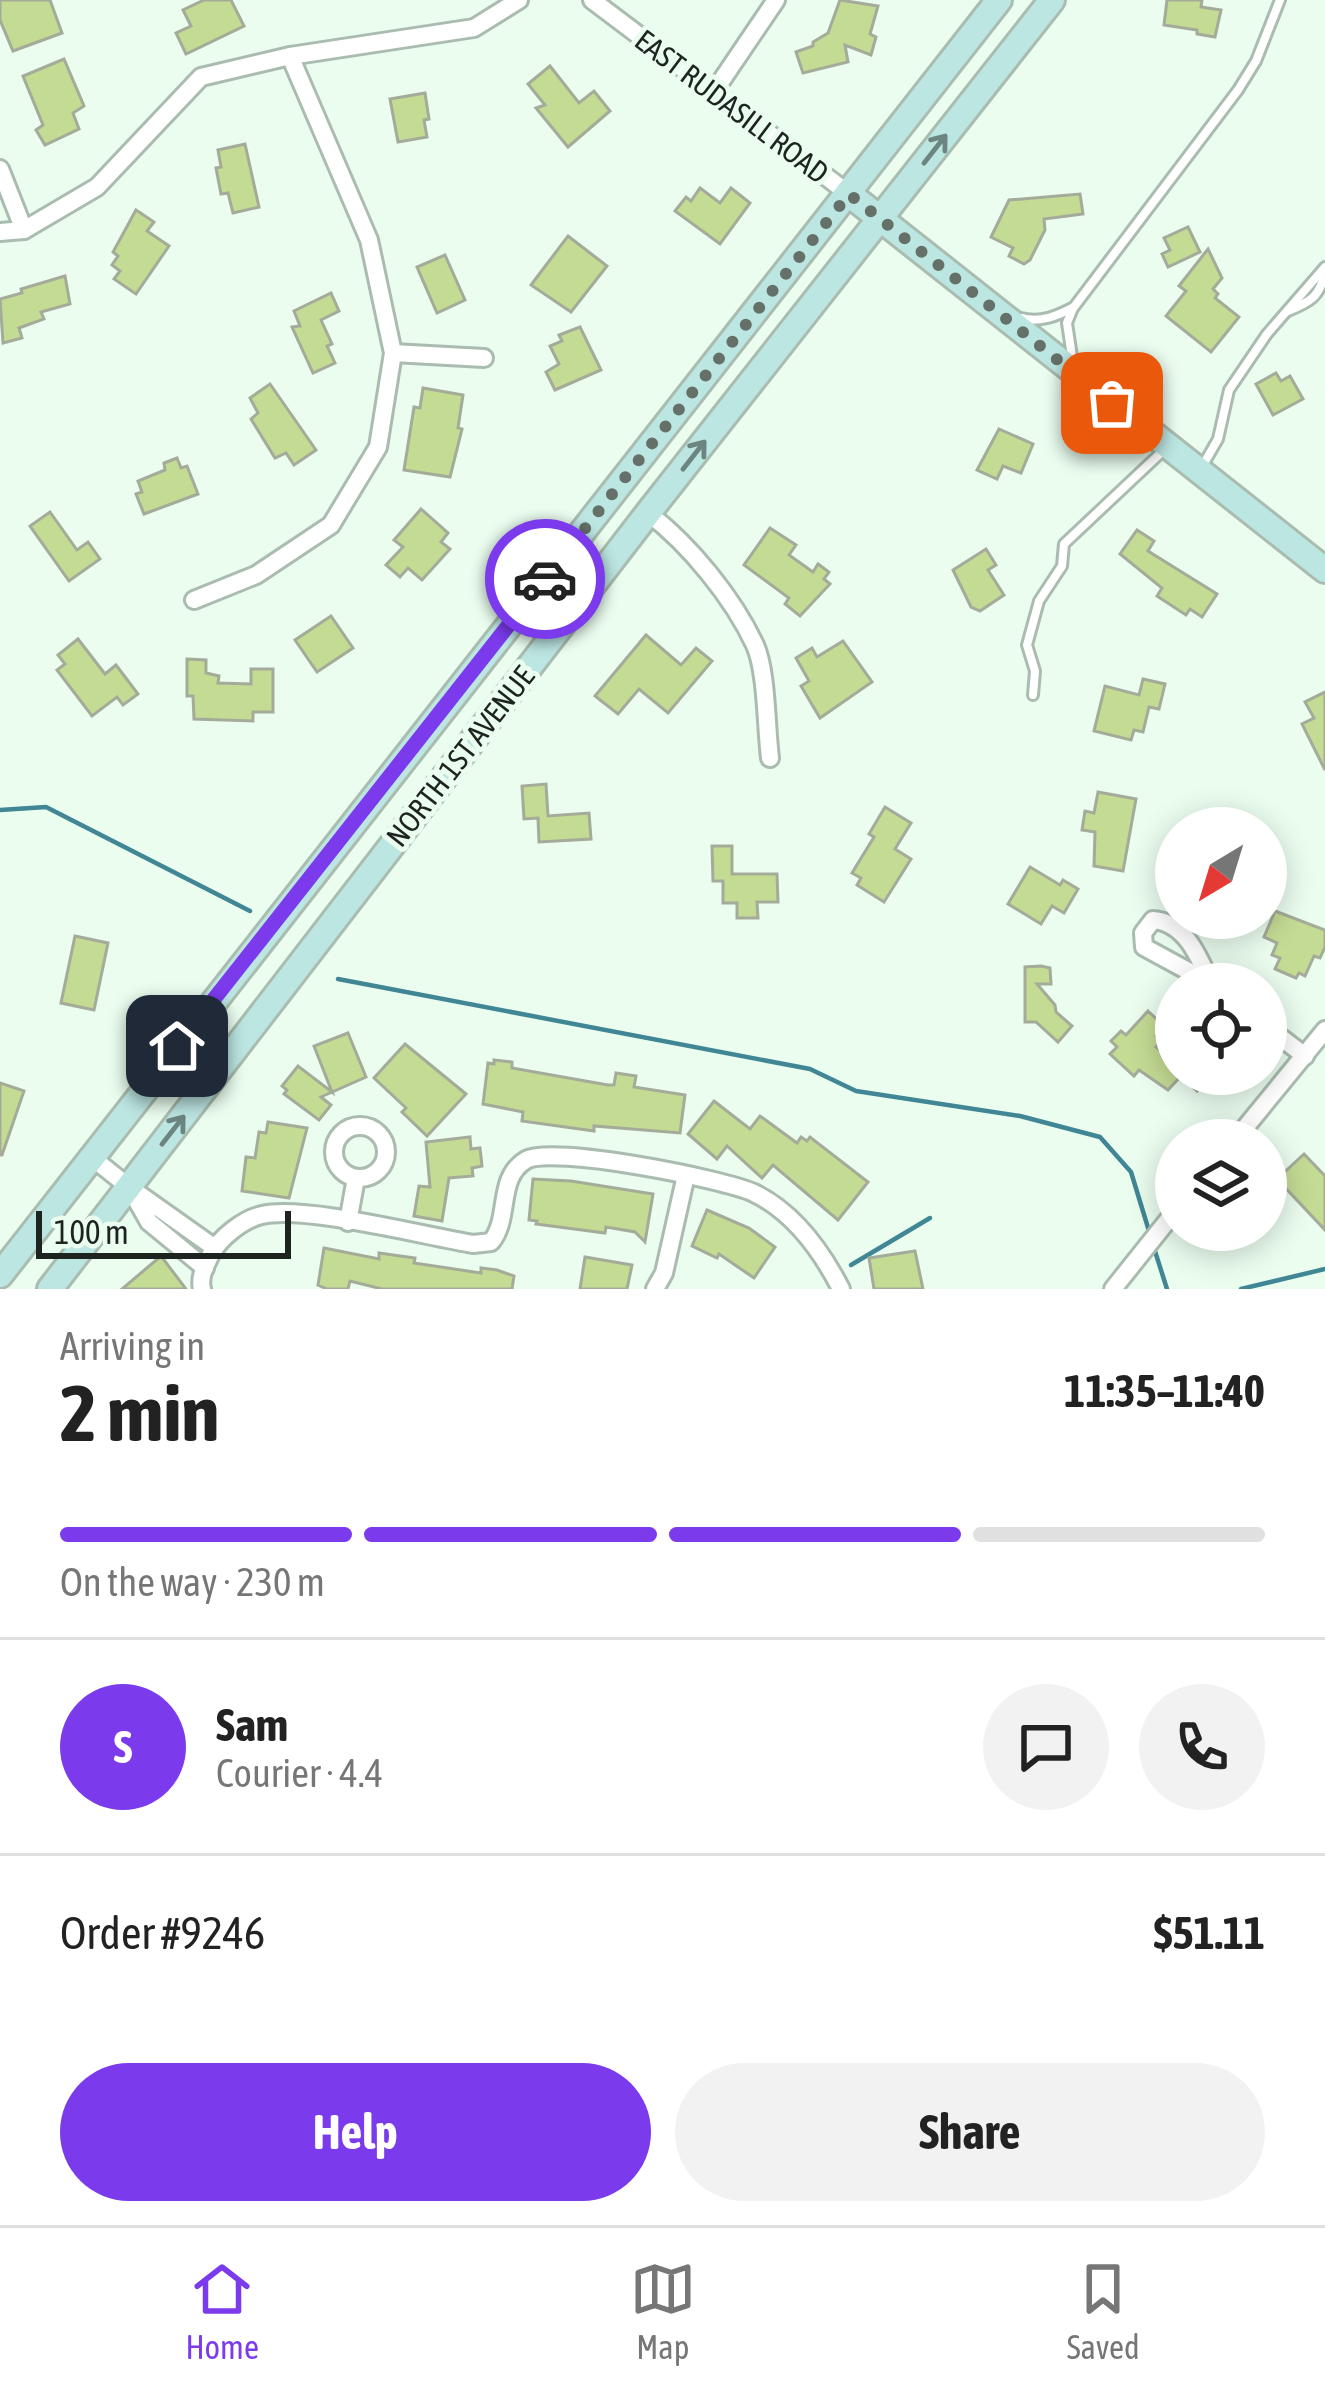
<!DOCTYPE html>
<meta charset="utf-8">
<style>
body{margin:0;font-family:"Asap Condensed",sans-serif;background:#f2f2f2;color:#222;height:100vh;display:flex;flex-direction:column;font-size:45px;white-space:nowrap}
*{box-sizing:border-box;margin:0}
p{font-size:39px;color:#767676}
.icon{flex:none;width:66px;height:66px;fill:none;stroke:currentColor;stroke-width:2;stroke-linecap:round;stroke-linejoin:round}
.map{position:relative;height:1289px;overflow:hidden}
.details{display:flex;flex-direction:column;background:#fff;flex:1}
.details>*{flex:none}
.needle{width:78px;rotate:218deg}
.fabs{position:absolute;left:1155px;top:807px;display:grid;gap:24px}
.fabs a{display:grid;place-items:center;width:132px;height:132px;border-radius:50%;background:#fff;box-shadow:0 6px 30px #0003;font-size:60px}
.scale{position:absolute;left:36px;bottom:30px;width:255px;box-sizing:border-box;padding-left:12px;border:6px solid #1d241f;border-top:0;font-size:33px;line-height:42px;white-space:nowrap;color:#1d241f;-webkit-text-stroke:9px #eafdef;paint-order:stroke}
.pin{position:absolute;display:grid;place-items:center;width:102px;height:102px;color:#fff;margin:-51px;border-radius:24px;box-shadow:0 6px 18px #0006}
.courier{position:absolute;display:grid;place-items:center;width:120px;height:120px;margin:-60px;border:9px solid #7c3aed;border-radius:50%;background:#fff;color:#222;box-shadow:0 3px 15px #0007}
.headline em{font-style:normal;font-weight:700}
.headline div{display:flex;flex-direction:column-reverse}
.headline{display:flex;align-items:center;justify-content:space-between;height:204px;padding:0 60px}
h1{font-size:78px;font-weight:700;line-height:90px}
.bar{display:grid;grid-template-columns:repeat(4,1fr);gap:18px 12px;align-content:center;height:144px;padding:0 60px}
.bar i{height:15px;border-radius:9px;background:#e0e0e0}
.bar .active{background:#7c3aed}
.bar p{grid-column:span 4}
.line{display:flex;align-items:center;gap:30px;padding:0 60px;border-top:3px solid #e0e0e0}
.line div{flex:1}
.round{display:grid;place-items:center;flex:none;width:126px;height:126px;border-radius:63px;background:#f2f2f2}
.cta{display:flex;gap:24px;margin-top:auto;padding:24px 60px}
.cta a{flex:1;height:138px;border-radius:72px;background:#7c3aed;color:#fff;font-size:48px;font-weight:700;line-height:138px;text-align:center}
.cta a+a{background:#f2f2f2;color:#222}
.tabs{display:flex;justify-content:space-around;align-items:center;height:168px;border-top:3px solid #e0e0e0;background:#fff;font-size:33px;color:#767676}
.tabs a{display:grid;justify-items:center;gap:6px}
.tabs .active{color:#7c3aed}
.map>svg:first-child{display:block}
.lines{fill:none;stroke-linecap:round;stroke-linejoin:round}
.stream{stroke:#408695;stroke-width:4.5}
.building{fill:#c4db94;stroke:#a5ab99;stroke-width:3}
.lane-casing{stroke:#aabcaf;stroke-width:14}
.street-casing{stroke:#aabcaf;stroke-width:22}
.secondary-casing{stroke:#aabcaf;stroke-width:30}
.lane{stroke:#fff;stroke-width:8}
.street{stroke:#fff;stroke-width:16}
.secondary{stroke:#bce6e2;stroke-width:24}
.oneway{stroke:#6c8580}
.done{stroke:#657068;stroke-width:12;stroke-dasharray:0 21.6}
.route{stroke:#7c3aed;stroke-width:15}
.labels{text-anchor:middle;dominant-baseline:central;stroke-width:10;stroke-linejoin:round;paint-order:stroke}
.street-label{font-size:30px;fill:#1d241f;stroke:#eafdef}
</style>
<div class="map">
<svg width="1325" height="1289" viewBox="0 0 1325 1289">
<rect width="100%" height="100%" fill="#eafdef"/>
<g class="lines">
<g class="stream">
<polyline points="0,810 46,807 250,911"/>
<polyline points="338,979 810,1069 856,1091 1020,1116 1100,1137 1131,1172 1149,1231"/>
<polyline points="1154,1248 1167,1289"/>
<polyline points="851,1265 930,1218"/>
<polyline points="1241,1289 1325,1269"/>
</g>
</g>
<g class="building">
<polygon points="0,0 50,0 62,33 13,51 0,20"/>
<polygon points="204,0 231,0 244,26 186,54 176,33 191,26 183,10"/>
<polygon points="840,0 878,6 870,34 876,37 871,55 845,45 848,62 803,73 796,52 813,46 813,42 828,33"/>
<polygon points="1167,0 1202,0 1201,7 1221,10 1215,37 1197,34 1197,30 1164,25"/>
<polygon points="64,59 84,106 73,113 79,129 45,145 36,130 43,125 23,76"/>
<polygon points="550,66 579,103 594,91 610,111 568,147 536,108 545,105 528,84"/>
<polygon points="425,93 429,119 424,120 427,137 398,142 390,99"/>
<polygon points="245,144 259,207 233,213 228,193 221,194 216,168 221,167 218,150"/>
<polygon points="700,188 720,203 731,188 750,203 720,244 675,211 686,197 691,201"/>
<polygon points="1080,194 1083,214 1044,219 1045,230 1030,260 1024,264 1009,256 1013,248 991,237 1009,200"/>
<polygon points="136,210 154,222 147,231 169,246 136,294 114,279 120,271 112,265 118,256 113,252"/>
<polygon points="1188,227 1200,252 1168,267 1162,254 1170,250 1164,238"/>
<polygon points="568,236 607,266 571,312 531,285"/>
<polygon points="1208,249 1222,278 1213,289 1218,294 1215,298 1239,317 1211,352 1166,316 1186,291 1179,286"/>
<polygon points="445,255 465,300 437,313 417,267"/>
<polygon points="65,276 70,304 41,312 44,319 19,328 22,338 3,343 0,299 22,293 21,289"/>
<polygon points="331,293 339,311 321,320 332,344 327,346 335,363 313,373 292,327 300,326 294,311"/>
<polygon points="580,327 601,370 555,390 546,372 559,364 550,346 562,341 559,335"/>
<polygon points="1276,373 1281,381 1290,376 1303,399 1273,415 1256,384"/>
<polygon points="270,384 316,450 294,465 286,453 275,458 251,419 258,413 250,398"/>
<polygon points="423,388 463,395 458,428 462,429 450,477 404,470 414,407 420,408"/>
<polygon points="999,429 1033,444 1021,473 1003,466 997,479 977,470"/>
<polygon points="177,458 181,468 187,466 198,494 144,514 136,494 142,492 138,481 165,470 164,463"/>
<polygon points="421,509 448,533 441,542 450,549 422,580 408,568 400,577 386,565 403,547 394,540"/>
<polygon points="50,512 77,550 88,542 100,559 69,581 30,526"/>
<polygon points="770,528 796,545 789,555 813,572 818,564 829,572 824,579 830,584 800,616 785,604 789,598 744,565"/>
<polygon points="1137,530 1154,541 1148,551 1217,594 1202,617 1190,609 1186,615 1157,596 1162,588 1120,554"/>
<polygon points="986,549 996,565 988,570 1004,595 980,611 971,607 953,570"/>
<polygon points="331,616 353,648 317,672 295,640"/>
<polygon points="646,635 681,665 696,648 712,661 668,713 639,689 618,714 595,696"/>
<polygon points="78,639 105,674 116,665 138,694 123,705 117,697 92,716 57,670 65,664 58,655"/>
<polygon points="843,641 872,682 820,718 801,686 809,681 796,658 812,648 817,657"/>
<polygon points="187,659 206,660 206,673 219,676 218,683 251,684 251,669 273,669 273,712 253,712 253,721 194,719 193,696 187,696"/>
<polygon points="1143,679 1165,684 1159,709 1149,707 1143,732 1134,730 1131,740 1094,731 1105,686 1139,695"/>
<polygon points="1325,692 1325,770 1302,724 1314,718 1305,702"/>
<polygon points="546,784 548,816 589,813 591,839 539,842 538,818 524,819 522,786"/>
<polygon points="1098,792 1136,799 1123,871 1094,866 1095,832 1082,830 1085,811 1094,813"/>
<polygon points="885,807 911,823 895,849 911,859 884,902 857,885 861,878 852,873 874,837 869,834"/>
<polygon points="712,846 732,846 732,874 777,874 778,902 757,902 758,918 737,918 737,903 723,903 723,881 713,881"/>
<polygon points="1030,867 1060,885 1063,880 1078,889 1064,913 1052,906 1041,924 1008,904"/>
<polygon points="1275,911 1325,930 1325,947 1320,958 1314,956 1305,976 1299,973 1296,978 1275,969 1280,958 1272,955 1277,943 1264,937"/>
<polygon points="75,936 108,943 94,1010 61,1003"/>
<polygon points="1041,966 1050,968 1051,984 1037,984 1055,1005 1056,1012 1072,1026 1058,1042 1036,1022 1025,1022 1025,967"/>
<polygon points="1148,1011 1165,1027 1156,1036 1162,1041 1156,1047 1176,1065 1176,1074 1212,1074 1197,1091 1181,1076 1168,1090 1139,1070 1134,1076 1110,1054 1117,1047 1111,1041 1121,1031 1126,1035"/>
<polygon points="348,1033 366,1077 321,1097 331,1105 319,1120 284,1094 287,1090 282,1086 298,1066 332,1092 314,1046"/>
<polygon points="405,1044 466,1094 427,1136 402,1112 406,1108 374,1078"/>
<polygon points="494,1060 512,1062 512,1068 608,1085 614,1085 616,1073 636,1076 634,1087 685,1095 680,1133 594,1126 594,1131 522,1121 523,1112 483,1104 488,1063 494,1064"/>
<polygon points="0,1083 24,1091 2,1155 0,1155"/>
<polygon points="714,1101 750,1129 760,1116 797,1143 801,1137 807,1141 810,1137 868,1182 838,1220 773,1165 762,1178 727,1146 717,1159 688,1134"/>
<polygon points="268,1122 307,1128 289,1198 242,1191 246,1157 255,1158 259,1132 266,1133"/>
<polygon points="470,1137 471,1149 480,1148 482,1166 472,1168 473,1176 449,1178 442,1221 414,1216 419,1186 430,1187 426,1142"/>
<polygon points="1304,1154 1325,1176 1325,1230 1277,1179"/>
<polygon points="533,1179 571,1181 653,1194 645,1242 635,1232 606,1227 605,1233 536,1224 537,1221 529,1220"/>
<polygon points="707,1210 749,1228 775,1247 754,1278 719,1254 717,1258 692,1246"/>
<polygon points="324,1248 379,1259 379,1253 415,1258 414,1263 481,1273 481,1268 497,1270 514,1276 512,1289 382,1289 350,1281 348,1289 327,1289 318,1285"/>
<polygon points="915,1251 923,1289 874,1289 869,1258"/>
<polygon points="161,1256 186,1289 122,1289"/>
<polygon points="585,1257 632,1265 627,1289 580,1289"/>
</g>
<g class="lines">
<g class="lane-casing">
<g id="lane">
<polyline points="1073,308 1067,323 1073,363"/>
<path d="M 1288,311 C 1310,302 1320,297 1325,272"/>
<path d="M 1021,318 C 1041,323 1057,316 1074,307 L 1238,90 L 1256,61 L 1280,0"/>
<polyline points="1203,465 1218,439 1229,390 1267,334 1325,267"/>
<polyline points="1033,695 1035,671 1027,645 1039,601 1062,566 1064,544 1167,447"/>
</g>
</g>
<g class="street-casing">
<g id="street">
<polyline points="592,0 849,194"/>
<polyline points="713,93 776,0"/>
<polyline points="0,169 24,230"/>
<polyline points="0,232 24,230 97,187 201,77 290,56 474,28 519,0"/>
<polyline points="393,353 484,358"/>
<path d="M 648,513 C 690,545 733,598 755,645 C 767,672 766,727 770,758"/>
<polyline points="194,600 256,575 331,525 378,447 393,353 369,240 290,56"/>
<path d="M 1210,982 C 1199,957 1185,922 1153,920 L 1143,933 L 1144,947 L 1212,984"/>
<polyline points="1266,1026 1305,1056"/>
<circle cx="360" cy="1152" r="26"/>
<polyline points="1235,1140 1325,1030"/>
<polyline points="90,1156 129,1187"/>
<polyline points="348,1222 356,1178"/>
<polyline points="205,1268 149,1222 129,1187 215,1248"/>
<path d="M 202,1289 C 199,1277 205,1266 211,1254 C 220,1238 243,1219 262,1215 C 305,1205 424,1236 473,1244 L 491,1242 C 511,1218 496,1178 526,1160 C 552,1145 724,1179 754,1193 C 793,1212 822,1252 841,1289"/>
<polyline points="655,1289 664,1273 686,1175"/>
<polyline points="1113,1289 1176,1210"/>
</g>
</g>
<g class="secondary-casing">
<g id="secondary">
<polyline points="849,194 1325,570"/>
<polyline points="0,1275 999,0"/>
<polyline points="50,1289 648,513 1052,0"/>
</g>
</g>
<use href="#lane" class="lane"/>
<use href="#street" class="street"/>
<use href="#secondary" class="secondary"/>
</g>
<defs><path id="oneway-shaft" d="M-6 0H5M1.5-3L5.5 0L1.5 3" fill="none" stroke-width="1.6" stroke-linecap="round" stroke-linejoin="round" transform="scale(3)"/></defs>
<g class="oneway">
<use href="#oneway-shaft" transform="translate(935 149) rotate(-52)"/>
<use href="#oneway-shaft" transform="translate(694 455) rotate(-52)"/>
<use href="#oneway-shaft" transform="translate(173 1130) rotate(-52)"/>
</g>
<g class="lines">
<polyline class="done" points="545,579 849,194 1112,403"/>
<polyline class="route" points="177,1046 545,579"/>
</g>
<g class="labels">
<g class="street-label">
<text transform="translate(732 106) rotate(37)">EAST RUDASILL ROAD</text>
<text transform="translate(460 756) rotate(-52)">NORTH 1ST AVENUE</text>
</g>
</g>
</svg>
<div class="fabs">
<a><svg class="needle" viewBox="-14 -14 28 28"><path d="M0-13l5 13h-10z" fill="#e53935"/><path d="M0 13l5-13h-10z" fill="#767676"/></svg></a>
<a><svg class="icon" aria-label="locate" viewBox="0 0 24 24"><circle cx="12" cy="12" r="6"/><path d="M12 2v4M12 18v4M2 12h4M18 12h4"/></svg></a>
<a><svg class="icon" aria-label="layers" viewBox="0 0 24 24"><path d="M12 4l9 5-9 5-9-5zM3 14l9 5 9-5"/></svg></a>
</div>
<div class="scale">100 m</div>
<div class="pin" style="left:1112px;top:403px;background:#ea580c"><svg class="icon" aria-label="bag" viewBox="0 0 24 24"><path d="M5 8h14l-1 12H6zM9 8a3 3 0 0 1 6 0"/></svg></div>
<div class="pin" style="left:177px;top:1046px;background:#1f2937"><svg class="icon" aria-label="home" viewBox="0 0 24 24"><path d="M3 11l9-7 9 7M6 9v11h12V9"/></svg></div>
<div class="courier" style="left:545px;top:579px"><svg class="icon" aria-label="car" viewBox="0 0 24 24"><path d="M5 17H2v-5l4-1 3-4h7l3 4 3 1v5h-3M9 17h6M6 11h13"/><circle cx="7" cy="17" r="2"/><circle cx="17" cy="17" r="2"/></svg></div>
</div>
<section class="details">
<div class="headline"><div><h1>2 min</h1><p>Arriving in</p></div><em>11:35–11:40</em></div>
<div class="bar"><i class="active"></i><i class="active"></i><i class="active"></i><i></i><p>On the way · 230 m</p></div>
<div class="line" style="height:216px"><b class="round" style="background:#7c3aed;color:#fff">S</b><div><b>Sam</b><p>Courier · 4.4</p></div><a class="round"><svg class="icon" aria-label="chat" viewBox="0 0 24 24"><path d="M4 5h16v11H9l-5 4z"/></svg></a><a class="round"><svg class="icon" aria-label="phone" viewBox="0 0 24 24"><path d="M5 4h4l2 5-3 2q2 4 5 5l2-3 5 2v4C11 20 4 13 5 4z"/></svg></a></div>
<div class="line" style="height:156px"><div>Order #9246</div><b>$51.11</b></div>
<div class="cta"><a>Help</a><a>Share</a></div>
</section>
<nav class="tabs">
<a class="active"><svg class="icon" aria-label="home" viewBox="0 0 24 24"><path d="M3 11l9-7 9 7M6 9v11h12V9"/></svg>Home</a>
<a><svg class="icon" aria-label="map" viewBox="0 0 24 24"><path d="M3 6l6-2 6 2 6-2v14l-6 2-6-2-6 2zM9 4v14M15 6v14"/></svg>Map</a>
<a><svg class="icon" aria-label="saved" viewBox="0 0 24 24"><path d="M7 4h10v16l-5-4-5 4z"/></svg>Saved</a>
</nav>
